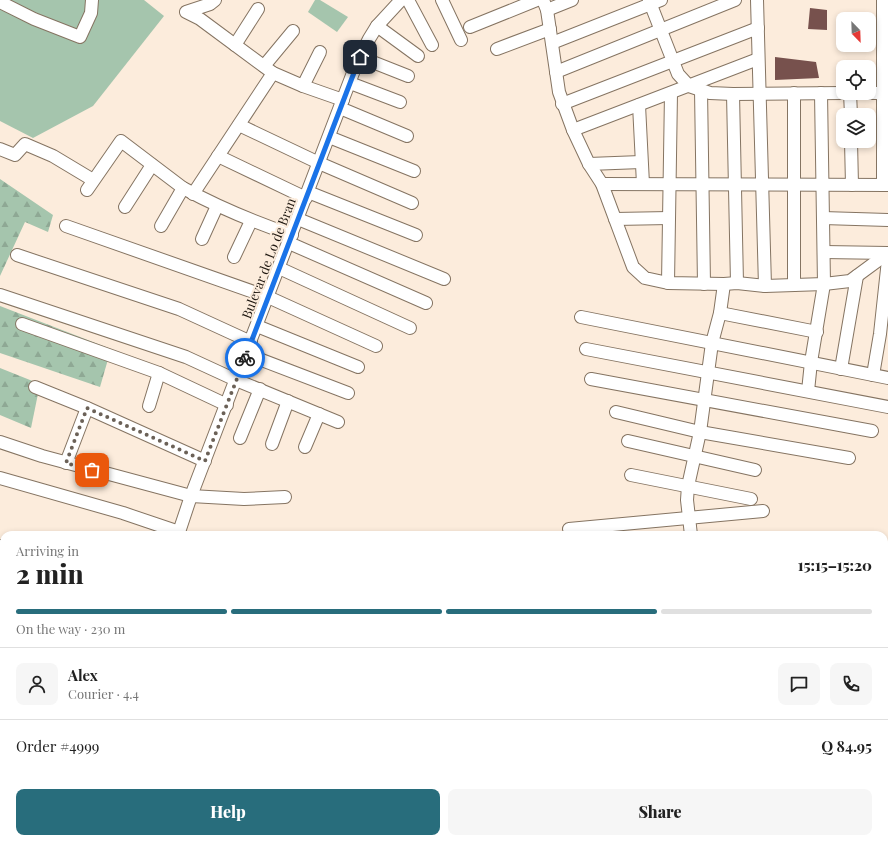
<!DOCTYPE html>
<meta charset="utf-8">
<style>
body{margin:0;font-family:"Playfair Display",serif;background:#f6f6f6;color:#222;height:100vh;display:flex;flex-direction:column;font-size:15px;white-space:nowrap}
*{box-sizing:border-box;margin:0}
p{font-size:13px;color:#767676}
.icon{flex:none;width:22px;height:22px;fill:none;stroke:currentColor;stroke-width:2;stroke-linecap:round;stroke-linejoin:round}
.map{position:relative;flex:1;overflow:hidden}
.sheet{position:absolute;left:0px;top:531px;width:888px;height:312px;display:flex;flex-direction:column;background:#fff;border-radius:12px 12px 0 0;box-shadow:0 2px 6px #0003}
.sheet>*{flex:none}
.needle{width:26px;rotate:157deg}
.fabs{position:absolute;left:836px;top:12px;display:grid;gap:8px}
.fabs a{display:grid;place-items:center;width:40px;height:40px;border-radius:8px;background:#fff;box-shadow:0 2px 6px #0003;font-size:20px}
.pin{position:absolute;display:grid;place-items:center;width:34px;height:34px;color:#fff;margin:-17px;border-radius:8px;box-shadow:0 2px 6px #0006}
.courier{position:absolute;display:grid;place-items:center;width:40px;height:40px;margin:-20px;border:3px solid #1a73e8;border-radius:50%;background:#fff;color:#222;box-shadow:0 1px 5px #0007}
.head em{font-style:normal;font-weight:800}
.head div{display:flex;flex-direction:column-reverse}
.head{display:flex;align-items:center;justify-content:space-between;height:68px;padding:0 16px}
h1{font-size:26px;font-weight:800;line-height:30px}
.bar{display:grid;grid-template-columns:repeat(4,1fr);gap:6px 4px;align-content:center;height:48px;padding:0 16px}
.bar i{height:5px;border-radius:3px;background:#e0e0e0}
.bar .current{background:#286d7c}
.bar p{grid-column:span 4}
.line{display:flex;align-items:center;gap:10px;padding:0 16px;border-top:1px solid #e0e0e0}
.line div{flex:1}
.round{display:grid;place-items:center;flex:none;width:42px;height:42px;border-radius:8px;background:#f6f6f6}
.action{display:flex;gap:8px;margin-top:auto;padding:8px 16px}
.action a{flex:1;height:46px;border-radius:8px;background:#286d7c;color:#fff;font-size:16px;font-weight:800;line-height:46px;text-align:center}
.action a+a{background:#f6f6f6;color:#222}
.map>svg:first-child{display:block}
.grass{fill:#a5c5ad}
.forest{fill:url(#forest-firs)}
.building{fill:#77514d}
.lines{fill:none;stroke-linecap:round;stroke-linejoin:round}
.minor-casing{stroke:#857462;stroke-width:14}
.minor{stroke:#fff;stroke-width:12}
.done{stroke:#6b6157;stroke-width:4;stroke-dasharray:0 7.2}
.route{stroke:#1a73e8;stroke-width:5}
.labels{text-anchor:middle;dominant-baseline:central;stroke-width:4;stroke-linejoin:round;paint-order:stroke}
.street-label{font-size:13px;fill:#1d160f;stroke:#fcecdc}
</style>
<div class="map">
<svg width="888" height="843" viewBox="0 0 888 843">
<defs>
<pattern id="forest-firs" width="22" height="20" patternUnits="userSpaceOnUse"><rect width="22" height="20" fill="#a5c5ad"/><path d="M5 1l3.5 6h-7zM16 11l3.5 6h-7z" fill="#8ea894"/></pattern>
</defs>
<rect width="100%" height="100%" fill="#fcecdc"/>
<g class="grass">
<polygon points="0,0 144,0 164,16 93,106 33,138 0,121"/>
<polygon points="315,0 320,0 348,17 337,32 308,12"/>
</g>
<g class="forest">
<polygon points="0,179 53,215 48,232 25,222 0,276"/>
<polygon points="0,306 111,349 100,387 0,353"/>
<polygon points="0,368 40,384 31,428 0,415"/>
</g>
<g class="building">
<polygon points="810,8 827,10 827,30 808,29"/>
<polygon points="775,57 816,62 819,78 775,80"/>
</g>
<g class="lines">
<g class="minor-casing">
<g id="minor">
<polyline points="215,0 210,4 186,12 200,19 273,73 303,86 343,100"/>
<polyline points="408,0 432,45"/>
<polyline points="442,0 461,40"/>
<polyline points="543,0 547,10 559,92 573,130 589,164 602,184 633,267 645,278 668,283 724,284 737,283 765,286 824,284 850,281 888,253"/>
<polyline points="649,0 678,74 689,86 710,93 733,94 843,93"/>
<polyline points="757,0 765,286"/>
<polyline points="883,0 883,184"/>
<polyline points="0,2 34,19 80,37 91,13 92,0"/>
<polyline points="547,10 572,0"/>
<polyline points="377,26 418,56"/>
<polyline points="470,27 537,0"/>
<polyline points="552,43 661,0"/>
<polyline points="235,45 258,9"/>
<polyline points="497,49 550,29"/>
<polyline points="360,57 408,76"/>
<polyline points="264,66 293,31"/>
<polyline points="556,72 735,0"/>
<polyline points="350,83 400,102"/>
<polyline points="303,86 320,52"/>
<polyline points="701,90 704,284"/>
<polyline points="850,93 851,115"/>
<polyline points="869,93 888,93"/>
<polyline points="733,94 737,283"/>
<polyline points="562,104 758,28"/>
<polyline points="639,105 643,184"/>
<polyline points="340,108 407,136"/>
<polyline points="239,125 319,163 412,203"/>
<polyline points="573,130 758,59"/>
<polyline points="329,137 414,171"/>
<polyline points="851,141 852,185"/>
<polyline points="0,149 15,155 25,144 53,156 93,180"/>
<polyline points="218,156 306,198"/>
<polyline points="589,164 641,162"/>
<polyline points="602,184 888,185"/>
<path d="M 87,190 L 121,141 L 183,188 C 218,207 254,222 292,235"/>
<polyline points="308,192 416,235"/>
<polyline points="193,194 273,73"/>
<polyline points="125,207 152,165"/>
<polyline points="823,218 888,220"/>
<polyline points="298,219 444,279"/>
<polyline points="615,219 669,218"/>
<polyline points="66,226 268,297 376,346"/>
<polyline points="161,226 183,188"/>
<polyline points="202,239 217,206"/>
<polyline points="289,243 426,303"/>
<polyline points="824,252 888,253"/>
<polyline points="17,255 179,309 251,342"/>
<polyline points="234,257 251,221"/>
<polyline points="279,268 410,328"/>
<polyline points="668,283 671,93"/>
<polyline points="794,285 794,93"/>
<polyline points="0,295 186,357 236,380 338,422"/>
<polyline points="720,313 817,332"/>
<polyline points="581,317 888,378"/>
<polyline points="22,324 159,373 227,405"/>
<polyline points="257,326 358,367"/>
<polyline points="586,349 888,407"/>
<polyline points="246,354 348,393"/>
<polyline points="841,369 857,276"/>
<polyline points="873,375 880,334 888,260"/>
<polyline points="591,379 872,431"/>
<polyline points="35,387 87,408 205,461"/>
<polyline points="808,391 811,362 824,284 821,93"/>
<polyline points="149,406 159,373"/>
<polyline points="616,412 700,432 849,458"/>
<polyline points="240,438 260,389"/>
<polyline points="628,441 755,470"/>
<polyline points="0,442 42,456 191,496 244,499 285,497"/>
<polyline points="272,444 288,401"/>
<polyline points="305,447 319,414"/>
<polyline points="66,463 87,408"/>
<polyline points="631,475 751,499"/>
<polyline points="0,478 123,513 179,532"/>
<polyline points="569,529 763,511"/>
<polyline points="178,535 191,496 356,65 369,39 377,26 401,0"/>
<polyline points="691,535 687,500 688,486 700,432 712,343 720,313 724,284"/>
<polyline points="0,546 4,547"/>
<polyline points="0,603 4,605"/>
<polyline points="0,637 4,638"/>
<polyline points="0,728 4,728"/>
<polyline points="0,759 4,760"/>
<polyline points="0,806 4,807"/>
<polyline points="126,843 127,839"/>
</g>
</g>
<use href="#minor" class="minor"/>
</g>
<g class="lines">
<polyline class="done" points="92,470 66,463 87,408 205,461 245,358"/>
<polyline class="route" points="245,358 360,57"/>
</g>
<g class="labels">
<g class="street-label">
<text transform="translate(268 258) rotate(-69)">Bulevar de Lo de Bran</text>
</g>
</g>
</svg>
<div class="fabs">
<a><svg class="needle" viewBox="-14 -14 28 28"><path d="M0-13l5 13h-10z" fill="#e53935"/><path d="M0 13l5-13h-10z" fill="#767676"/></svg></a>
<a><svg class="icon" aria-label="locate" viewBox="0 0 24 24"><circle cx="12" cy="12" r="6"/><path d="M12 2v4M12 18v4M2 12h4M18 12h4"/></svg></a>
<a><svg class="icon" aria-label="layers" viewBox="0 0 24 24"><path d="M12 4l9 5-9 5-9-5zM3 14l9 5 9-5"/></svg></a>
</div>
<div class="pin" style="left:92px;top:470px;background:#ea580c"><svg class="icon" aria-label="bag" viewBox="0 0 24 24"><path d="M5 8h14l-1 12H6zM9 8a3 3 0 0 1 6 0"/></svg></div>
<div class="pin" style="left:360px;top:57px;background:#1f2937"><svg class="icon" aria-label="home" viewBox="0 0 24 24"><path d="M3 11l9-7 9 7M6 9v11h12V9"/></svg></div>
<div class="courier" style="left:245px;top:358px"><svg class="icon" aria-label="bike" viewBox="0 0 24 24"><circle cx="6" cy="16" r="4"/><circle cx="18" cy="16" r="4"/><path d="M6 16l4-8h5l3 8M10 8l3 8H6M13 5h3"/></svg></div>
<section class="sheet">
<div class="head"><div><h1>2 min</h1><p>Arriving in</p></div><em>15:15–15:20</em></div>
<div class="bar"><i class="current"></i><i class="current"></i><i class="current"></i><i></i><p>On the way · 230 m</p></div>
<div class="line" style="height:72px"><a class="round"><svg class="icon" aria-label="person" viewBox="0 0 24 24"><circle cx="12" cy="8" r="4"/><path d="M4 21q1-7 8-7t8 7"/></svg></a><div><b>Alex</b><p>Courier · 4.4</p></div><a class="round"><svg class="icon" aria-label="chat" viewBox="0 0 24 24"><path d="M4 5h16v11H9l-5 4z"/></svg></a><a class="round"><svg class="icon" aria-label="phone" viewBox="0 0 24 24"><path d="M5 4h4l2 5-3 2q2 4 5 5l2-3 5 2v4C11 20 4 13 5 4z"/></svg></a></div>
<div class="line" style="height:52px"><div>Order #4999</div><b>Q 84.95</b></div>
<div class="action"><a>Help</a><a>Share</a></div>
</section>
</div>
